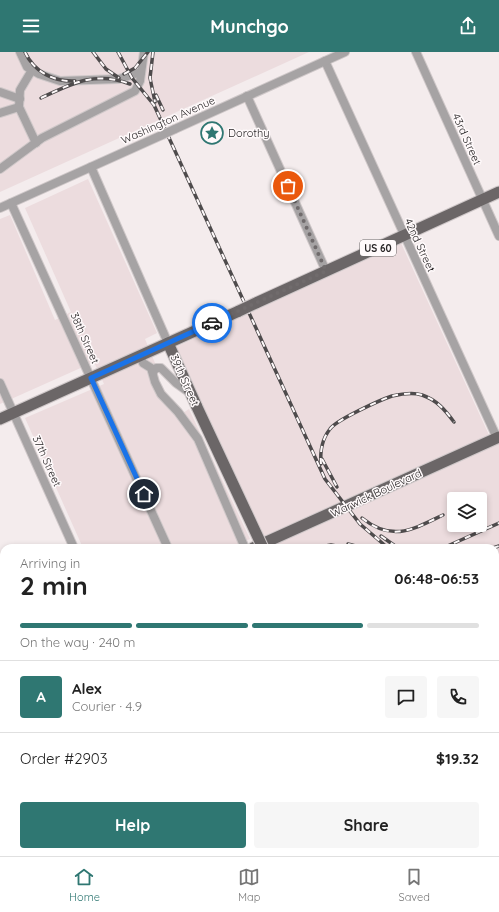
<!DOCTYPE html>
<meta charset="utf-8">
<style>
body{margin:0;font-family:Quicksand,sans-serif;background:#f6f6f6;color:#222;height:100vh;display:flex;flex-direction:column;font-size:15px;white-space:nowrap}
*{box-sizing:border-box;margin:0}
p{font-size:13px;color:#767676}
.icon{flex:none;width:22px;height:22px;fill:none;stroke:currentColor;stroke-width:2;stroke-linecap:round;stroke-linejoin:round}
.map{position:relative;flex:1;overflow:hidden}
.drawer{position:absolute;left:0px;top:492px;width:499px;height:312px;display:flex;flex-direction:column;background:#fff;border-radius:12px 12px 0 0;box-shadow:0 2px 6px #0003}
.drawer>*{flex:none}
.buttons{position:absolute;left:447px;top:440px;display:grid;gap:8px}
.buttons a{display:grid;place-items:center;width:40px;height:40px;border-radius:4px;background:#fff;box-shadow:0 2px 6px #0003;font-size:20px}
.pin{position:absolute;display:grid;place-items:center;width:34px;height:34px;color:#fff;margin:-17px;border:2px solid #fff;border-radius:50%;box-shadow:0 1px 4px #0007}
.courier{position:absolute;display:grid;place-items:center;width:40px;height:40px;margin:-20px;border:3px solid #1a73e8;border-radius:50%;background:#fff;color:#222;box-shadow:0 1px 5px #0007}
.headline em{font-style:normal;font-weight:700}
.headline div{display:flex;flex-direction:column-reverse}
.headline{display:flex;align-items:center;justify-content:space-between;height:68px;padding:0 20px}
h1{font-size:26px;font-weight:700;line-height:30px}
.bar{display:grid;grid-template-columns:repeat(4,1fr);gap:6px 4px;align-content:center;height:48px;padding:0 20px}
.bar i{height:5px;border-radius:3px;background:#e0e0e0}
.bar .selected{background:#2f7772}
.bar p{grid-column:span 4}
.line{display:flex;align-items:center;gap:10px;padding:0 20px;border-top:1px solid #e0e0e0}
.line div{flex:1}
.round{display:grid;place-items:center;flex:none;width:42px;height:42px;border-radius:4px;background:#f6f6f6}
.primary-button{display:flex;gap:8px;margin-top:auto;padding:8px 20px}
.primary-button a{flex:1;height:46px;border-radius:4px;background:#2f7772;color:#fff;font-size:16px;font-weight:700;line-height:46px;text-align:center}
.primary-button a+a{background:#f6f6f6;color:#222}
header{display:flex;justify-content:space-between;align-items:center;height:52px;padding:0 20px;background:#2f7772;color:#fff;font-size:18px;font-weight:700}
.tab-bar{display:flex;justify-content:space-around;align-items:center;height:56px;border-top:1px solid #e0e0e0;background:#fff;font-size:11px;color:#767676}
.tab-bar a{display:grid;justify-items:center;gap:2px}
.tab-bar .selected{color:#2f7772}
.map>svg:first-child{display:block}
.built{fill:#ecdcde;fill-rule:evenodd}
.green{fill:#fcb1bd}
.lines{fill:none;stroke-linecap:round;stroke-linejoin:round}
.minor-casing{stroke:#cfc8c9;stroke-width:10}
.major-casing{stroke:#cfc8c9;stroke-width:13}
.minor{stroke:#a6a3a4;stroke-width:8}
.major{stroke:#6b6667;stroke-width:11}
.rail-casing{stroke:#4e4b4c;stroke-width:3.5}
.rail{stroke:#fffafb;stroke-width:2;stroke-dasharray:6;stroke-linecap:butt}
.minor-bridge-casing{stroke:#cfc8c9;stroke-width:10;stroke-linecap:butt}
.major-bridge-casing{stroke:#cfc8c9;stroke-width:13;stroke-linecap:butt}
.minor-bridge{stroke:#a6a3a4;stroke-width:8}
.major-bridge{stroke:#6b6667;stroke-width:11}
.done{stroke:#706b6c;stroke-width:4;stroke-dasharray:0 7.2}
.route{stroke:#1a73e8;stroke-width:5}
.labels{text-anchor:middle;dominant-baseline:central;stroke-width:3;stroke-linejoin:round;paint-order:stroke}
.shield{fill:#fffafb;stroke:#696667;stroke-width:1}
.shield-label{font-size:10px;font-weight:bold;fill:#292627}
.street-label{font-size:11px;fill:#292627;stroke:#fffafb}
.poi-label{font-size:11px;fill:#292627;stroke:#fffafb;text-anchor:start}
</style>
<header><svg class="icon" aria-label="menu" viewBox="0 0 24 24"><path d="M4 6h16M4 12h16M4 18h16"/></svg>Munchgo<svg class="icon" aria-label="share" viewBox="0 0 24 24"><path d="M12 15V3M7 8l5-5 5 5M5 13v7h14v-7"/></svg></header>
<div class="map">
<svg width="499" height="804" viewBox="0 0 499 804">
<rect width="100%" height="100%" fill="#f4eced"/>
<g class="built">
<polygon points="0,0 309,0 0,140"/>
<polygon points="88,127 157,281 145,287 155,311 156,325 159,336 183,361 189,357 250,487 229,496 83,496 25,366 104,332 94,310 0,352 0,167 10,163 55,268 71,260 25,156"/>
<path d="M 401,191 L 489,383 L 499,380 L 499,584 L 495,586 L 495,496 L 268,496 L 176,295 ZM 454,447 L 480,447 L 480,473 L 454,473 Z"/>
<polygon points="4,614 4,753 0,755 0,616"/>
<polygon points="4,756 4,800 398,800 399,804 17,804 12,802 0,804 0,758"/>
</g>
<g class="green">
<polygon points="499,590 499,659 495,661 495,591"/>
<polygon points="499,698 499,804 418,804 417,800 495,800 495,700"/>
</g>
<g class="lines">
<g class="minor-casing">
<g id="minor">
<polyline points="20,0 27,15 39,22 60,29 119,27 141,20"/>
<polyline points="416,0 499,184"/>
<polyline points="325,9 497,386"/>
<polyline points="32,18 20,38 19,55 36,91"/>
<polyline points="0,40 20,47"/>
<polyline points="247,44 326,219"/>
<polyline points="0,61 19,55"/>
<polyline points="175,77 345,0"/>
<polyline points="91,115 168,291"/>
<polyline points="0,117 42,86 135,39 140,29 144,0"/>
<polyline points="11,151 168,496"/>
<polyline points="0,156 162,83"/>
<polyline points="140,304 143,311 151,316 155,330 161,342 178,360 198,387 245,496"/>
<polyline points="153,320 156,316 161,316 176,331 190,341"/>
<polyline points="0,331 74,496"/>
<polyline points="0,540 4,549"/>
<polyline points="0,701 4,699"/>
<polyline points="356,804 357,800"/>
</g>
</g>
<g class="major-casing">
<g id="major">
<polyline points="256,251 499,140"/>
<polyline points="168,291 197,355"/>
<polyline points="0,367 239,259"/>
<polyline points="253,496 499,385"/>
<polyline points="0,608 4,606"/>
<polyline points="0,620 4,618"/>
<polyline points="403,800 405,804"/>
</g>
</g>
<use href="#minor" class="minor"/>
<use href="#major" class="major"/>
<g class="rail-casing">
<g id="rail">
<path d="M 25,0 C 34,20 54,30 75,29"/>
<polyline points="93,0 106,17 119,26"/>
<polyline points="118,0 132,26 154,53 325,427 360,472 388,496"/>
<polyline points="153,0 150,26 155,50"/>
<polyline points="124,22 135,16 148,0"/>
<polyline points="156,43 163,58"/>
<path d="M 41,46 C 73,31 95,19 130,32"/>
<polyline points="322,407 337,435"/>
<path d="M 321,412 C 320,400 322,387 330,377 C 336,368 380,348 392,344 C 401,342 413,340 422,343 C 437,348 445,358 454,370"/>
<path d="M 362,466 C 392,490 412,478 443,463"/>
<polyline points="381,484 398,496"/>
<polyline points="348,492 363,496"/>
<polyline points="314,496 331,493 347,496"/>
<polyline points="443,496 499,471"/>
<polyline points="493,496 499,494"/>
<polyline points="495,510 499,509"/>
<polyline points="189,800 192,802"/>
</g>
</g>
<use href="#rail" class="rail"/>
<g class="minor-bridge-casing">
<polyline id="minor-bridge" points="162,83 175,77"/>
</g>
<g class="major-bridge-casing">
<g id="major-bridge">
<polyline points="239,259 256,251"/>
<polyline points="197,355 263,496"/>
</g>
</g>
<use href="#minor-bridge" class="minor-bridge"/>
<use href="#major-bridge" class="major-bridge"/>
</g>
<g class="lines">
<polyline class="done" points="212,271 326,219 288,134"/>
<polyline class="route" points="144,442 91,326 212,271"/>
</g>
<defs>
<g id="sight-ring" transform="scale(1.15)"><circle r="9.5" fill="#fffafb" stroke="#2f7772" stroke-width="1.5"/><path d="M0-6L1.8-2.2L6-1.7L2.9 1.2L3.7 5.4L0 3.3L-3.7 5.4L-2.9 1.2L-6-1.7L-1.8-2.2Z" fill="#2f7772"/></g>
</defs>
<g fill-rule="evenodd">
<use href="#sight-ring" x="212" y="81"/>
</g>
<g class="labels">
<rect class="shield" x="360" y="188" width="36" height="16" rx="3"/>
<g class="shield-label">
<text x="378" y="196">US 60</text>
</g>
<g class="street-label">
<text transform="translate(168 68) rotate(-24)">Washington Avenue</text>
<text transform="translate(467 87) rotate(66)">43rd Street</text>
<text transform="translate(420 193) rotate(65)">42nd Street</text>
<text transform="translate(85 286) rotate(66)">38th Street</text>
<text transform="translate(185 328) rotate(66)">39th Street</text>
<text transform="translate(47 409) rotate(66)">37th Street</text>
<text transform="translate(376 441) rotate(-25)">Warwick Boulevard</text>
</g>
<g class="poi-label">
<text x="228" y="81">Dorothy</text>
</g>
</g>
</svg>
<div class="buttons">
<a><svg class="icon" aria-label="layers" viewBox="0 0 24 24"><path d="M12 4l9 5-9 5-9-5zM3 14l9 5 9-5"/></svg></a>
</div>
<div class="pin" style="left:288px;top:134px;background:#ea580c"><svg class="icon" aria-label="bag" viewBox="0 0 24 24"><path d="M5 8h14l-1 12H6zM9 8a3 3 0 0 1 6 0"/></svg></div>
<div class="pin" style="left:144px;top:442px;background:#1f2937"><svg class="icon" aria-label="home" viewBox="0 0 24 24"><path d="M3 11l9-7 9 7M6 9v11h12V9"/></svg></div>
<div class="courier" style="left:212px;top:271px"><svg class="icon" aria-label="car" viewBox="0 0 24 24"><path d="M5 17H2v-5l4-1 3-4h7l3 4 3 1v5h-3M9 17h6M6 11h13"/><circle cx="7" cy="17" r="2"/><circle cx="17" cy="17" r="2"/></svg></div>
<section class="drawer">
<div class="headline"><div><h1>2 min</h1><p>Arriving in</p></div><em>06:48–06:53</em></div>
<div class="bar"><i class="selected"></i><i class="selected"></i><i class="selected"></i><i></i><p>On the way · 240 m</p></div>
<div class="line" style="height:72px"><b class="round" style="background:#2f7772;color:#fff">A</b><div><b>Alex</b><p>Courier · 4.9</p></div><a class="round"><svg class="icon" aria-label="chat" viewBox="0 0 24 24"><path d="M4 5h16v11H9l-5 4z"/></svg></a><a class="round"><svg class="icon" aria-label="phone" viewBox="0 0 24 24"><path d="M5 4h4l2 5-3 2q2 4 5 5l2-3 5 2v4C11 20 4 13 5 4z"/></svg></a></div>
<div class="line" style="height:52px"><div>Order #2903</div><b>$19.32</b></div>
<div class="primary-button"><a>Help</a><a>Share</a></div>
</section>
</div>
<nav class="tab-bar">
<a class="selected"><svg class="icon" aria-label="home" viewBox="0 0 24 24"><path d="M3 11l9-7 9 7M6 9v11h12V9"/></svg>Home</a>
<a><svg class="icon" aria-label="map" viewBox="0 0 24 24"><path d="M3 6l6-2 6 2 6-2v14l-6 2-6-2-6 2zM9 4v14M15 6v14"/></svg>Map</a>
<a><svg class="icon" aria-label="saved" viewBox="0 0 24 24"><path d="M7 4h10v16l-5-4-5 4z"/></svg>Saved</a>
</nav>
